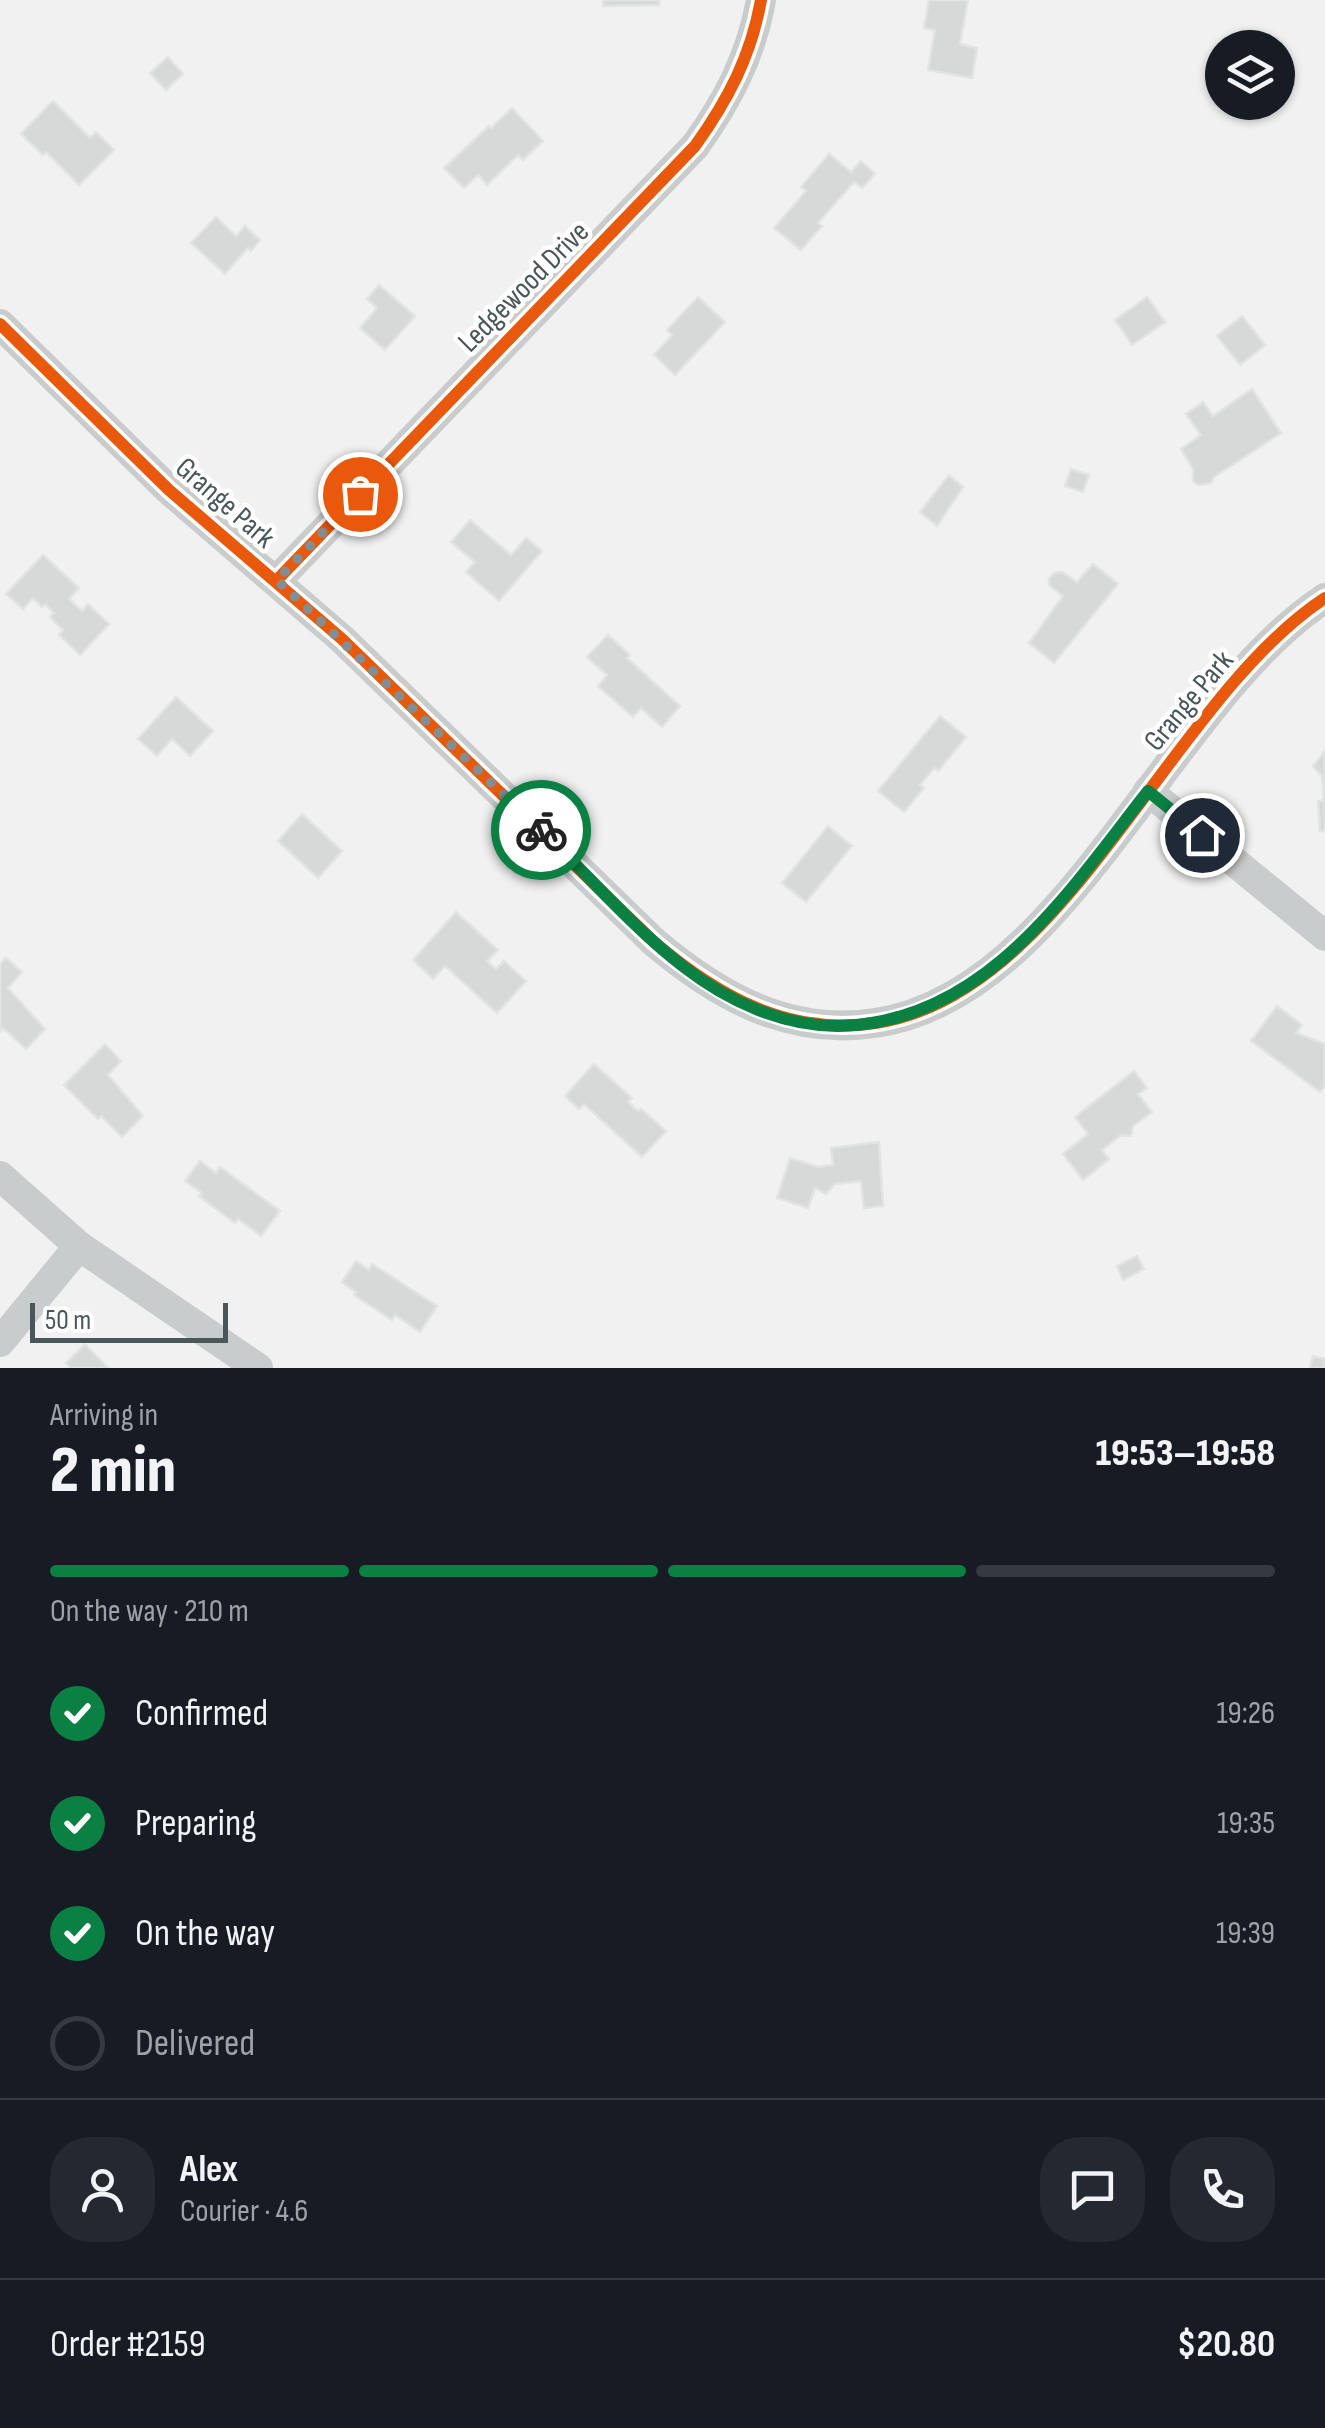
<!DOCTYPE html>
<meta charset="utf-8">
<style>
body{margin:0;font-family:"Sofia Sans Condensed",sans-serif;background:#242831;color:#f1f3f6;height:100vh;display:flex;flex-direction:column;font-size:38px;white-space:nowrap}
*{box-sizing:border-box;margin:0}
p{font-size:32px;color:#9ea1a6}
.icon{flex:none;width:55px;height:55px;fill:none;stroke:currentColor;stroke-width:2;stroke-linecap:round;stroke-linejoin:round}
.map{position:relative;height:1368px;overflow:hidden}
.details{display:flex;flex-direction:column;background:#171b24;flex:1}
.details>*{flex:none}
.tools{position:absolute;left:1205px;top:30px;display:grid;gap:20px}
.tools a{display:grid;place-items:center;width:90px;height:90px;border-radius:50%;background:#171b24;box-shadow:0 2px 8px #0004;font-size:50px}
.scale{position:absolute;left:30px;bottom:25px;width:198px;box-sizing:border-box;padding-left:10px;border:5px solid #49575b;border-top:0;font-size:28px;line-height:35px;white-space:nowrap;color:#49575b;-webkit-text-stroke:8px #fff;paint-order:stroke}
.pin{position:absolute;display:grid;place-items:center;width:85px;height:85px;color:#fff;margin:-42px;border:5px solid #fff;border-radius:50%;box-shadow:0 2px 10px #0007}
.courier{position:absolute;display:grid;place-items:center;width:100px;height:100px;margin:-50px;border:8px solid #0b8043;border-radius:50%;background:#fff;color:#222;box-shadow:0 2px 12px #0007}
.headline em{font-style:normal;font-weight:800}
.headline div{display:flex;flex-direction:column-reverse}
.headline{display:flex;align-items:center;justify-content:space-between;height:170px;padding:0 50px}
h1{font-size:65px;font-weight:800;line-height:75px}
.bar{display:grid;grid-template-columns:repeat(4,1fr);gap:15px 10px;align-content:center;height:120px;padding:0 50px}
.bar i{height:12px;border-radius:8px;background:#363941}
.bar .active{background:#0b8043}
.bar p{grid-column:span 4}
.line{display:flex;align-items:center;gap:25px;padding:0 50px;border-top:2px solid #363941}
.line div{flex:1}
.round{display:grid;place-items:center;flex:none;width:105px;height:105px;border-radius:40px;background:#242831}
ol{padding:0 50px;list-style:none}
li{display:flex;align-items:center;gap:30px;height:110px}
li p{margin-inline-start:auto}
li .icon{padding:10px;border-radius:50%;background:#0b8043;color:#fff;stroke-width:4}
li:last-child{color:#9ea1a6}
li i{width:55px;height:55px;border:5px solid #363941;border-radius:50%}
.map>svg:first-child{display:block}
.building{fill:#d7d9d9;stroke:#e2e3e3;stroke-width:2.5}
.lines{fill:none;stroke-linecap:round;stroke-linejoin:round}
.minor{stroke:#c9cccc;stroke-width:30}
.cycleway-casing{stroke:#fff;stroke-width:19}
.cycleway{stroke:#e8590c;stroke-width:12}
.done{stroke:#848d90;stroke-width:10;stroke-dasharray:0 18}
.route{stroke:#0b8043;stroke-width:12}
.labels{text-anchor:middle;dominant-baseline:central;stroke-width:9;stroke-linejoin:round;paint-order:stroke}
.street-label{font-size:30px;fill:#49575b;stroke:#fff}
</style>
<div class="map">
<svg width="1325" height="1368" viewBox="0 0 1325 1368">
<rect width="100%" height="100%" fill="#f1f1f1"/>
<g class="building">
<polygon points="603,0 659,0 659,5 603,6"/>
<polygon points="929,0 968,0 960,44 977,48 972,78 928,70 935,30 924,28"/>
<polygon points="168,57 183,74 166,90 150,73"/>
<polygon points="53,101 90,138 96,132 114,150 79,185 46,152 43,155 21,134"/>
<polygon points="512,108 543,141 523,160 518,155 487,185 478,175 464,188 444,168 489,126 491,128"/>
<polygon points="829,154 851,172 861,161 875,174 862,188 854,182 818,223 822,226 801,250 774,228 806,191 801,187"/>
<polygon points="216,217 236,236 245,226 260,240 251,251 248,248 225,274 191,243"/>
<polygon points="379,285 415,316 385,350 360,328 377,308 367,299"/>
<polygon points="698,297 725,322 675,375 654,355 672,335 667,330"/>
<polygon points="1147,297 1165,322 1132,345 1115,320"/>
<polygon points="1242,316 1265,345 1240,365 1217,336"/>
<polygon points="1252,389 1281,433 1214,477 1211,483 1198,485 1193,481 1193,469 1181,449 1201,435 1186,414 1203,402 1213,416"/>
<polygon points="1071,469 1089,475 1083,492 1065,486"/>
<polygon points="949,475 963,487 937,526 920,512"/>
<polygon points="470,520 511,555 526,538 542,551 499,601 466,572 475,562 451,542"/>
<polygon points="43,555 79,588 69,599 82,611 88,604 109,624 80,655 59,635 63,630 50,617 54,613 45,604 42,607 33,598 23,609 6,594"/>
<polygon points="1093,564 1118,584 1054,663 1029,643 1063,596 1049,585 1049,579 1054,573 1062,572 1077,582"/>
<polygon points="608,635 630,655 627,658 680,706 662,727 641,708 633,717 598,686 607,675 587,657"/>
<polygon points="176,697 213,731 190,756 172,739 157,756 138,739"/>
<polygon points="940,716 966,737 938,771 934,768 920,785 924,788 904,812 878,791"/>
<polygon points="1325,751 1325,831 1320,831 1318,801 1324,800 1322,776 1313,766"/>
<polygon points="302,814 342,851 318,878 278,841"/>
<polygon points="828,826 852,846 806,902 782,883"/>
<polygon points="456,912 498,950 487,961 496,969 504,961 526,981 497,1013 445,966 433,979 413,960"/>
<polygon points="6,958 22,972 8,988 45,1029 26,1049 3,1028 0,1032 0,964"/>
<polygon points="1277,1006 1302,1025 1296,1033 1325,1044 1325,1086 1320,1092 1251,1041"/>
<polygon points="105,1044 121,1061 108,1075 143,1116 122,1137 101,1116 98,1119 64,1085"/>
<polygon points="594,1064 632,1098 628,1102 638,1111 641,1109 666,1131 642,1157 584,1104 579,1109 565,1096"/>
<polygon points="1134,1071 1147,1088 1138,1094 1152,1112 1133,1126 1131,1136 1121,1135 1102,1150 1109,1159 1083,1180 1063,1154 1088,1134 1075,1117"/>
<polygon points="879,1142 883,1206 864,1208 861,1181 835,1184 826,1194 815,1188 808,1208 777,1198 790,1158 818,1167 833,1165 831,1148"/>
<polygon points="200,1161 216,1173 220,1167 280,1211 261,1236 238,1219 235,1223 199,1196 202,1193 185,1181"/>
<polygon points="1137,1256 1144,1269 1123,1280 1117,1266"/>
<polygon points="356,1261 369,1270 372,1264 437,1306 420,1332 395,1315 392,1320 354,1295 356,1292 342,1282"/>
<polygon points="85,1344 108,1368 71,1368 66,1363"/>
<polygon points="1313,1356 1325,1359 1325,1368 1310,1368"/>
</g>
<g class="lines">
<g class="minor">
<path d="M 0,324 L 169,490 L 342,639 L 654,942 C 718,996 788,1036 875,1023 C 1066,996 1169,700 1325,598"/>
<path d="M 277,580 L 695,146 C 728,100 751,56 761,0"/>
<polyline points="1148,791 1325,936"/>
<polyline points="0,1176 79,1246 258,1368"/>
<polyline points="0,1342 79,1246"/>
</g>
<g class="cycleway-casing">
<g id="cycleway">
<path d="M 0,324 L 169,490 L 342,639 L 654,942 C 718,996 788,1036 875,1023 C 1066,996 1169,700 1325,598"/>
<path d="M 277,580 L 695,146 C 728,100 751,56 761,0"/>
</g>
</g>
<use href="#cycleway" class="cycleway"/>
</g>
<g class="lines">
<polyline class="done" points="360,494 277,580 541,830"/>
<path class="route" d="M 541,830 C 588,875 632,927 684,967 C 728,1001 782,1026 838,1026 C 984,1024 1067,894 1148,791 L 1202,835"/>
</g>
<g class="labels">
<g class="street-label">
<text transform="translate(524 287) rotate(-45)">Ledgewood Drive</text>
<text transform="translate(225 503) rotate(41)">Grange Park</text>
<text transform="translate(1189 701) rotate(-50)">Grange Park</text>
</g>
</g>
</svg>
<div class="tools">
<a><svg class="icon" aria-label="layers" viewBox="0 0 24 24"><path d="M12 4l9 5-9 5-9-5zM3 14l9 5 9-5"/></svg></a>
</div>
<div class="scale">50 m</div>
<div class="pin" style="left:360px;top:494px;background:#ea580c"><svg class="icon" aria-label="bag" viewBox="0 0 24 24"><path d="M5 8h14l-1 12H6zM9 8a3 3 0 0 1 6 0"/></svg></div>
<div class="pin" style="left:1202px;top:835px;background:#1f2937"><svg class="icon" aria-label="home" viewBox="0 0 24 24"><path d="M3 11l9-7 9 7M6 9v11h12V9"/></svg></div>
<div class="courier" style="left:541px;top:830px"><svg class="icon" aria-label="bike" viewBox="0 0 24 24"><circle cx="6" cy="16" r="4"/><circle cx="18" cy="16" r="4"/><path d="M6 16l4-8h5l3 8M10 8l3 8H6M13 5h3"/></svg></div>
</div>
<section class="details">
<div class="headline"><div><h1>2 min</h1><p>Arriving in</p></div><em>19:53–19:58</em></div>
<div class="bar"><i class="active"></i><i class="active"></i><i class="active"></i><i></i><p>On the way · 210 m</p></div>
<ol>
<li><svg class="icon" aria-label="check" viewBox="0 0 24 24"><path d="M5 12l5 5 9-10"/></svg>Confirmed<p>19:26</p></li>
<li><svg class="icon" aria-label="check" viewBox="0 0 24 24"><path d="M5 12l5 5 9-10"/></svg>Preparing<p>19:35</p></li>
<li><svg class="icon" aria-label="check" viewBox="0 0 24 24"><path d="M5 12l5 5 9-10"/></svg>On the way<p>19:39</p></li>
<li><i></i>Delivered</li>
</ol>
<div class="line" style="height:180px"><a class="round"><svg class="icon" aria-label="person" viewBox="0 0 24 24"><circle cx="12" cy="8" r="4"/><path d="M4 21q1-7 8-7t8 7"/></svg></a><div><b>Alex</b><p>Courier · 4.6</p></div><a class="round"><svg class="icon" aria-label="chat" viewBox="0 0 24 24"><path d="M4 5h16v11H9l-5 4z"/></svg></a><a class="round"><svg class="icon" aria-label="phone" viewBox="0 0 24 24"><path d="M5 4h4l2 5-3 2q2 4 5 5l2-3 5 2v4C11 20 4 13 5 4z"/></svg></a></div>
<div class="line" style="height:130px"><div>Order #2159</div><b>$20.80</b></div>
</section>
